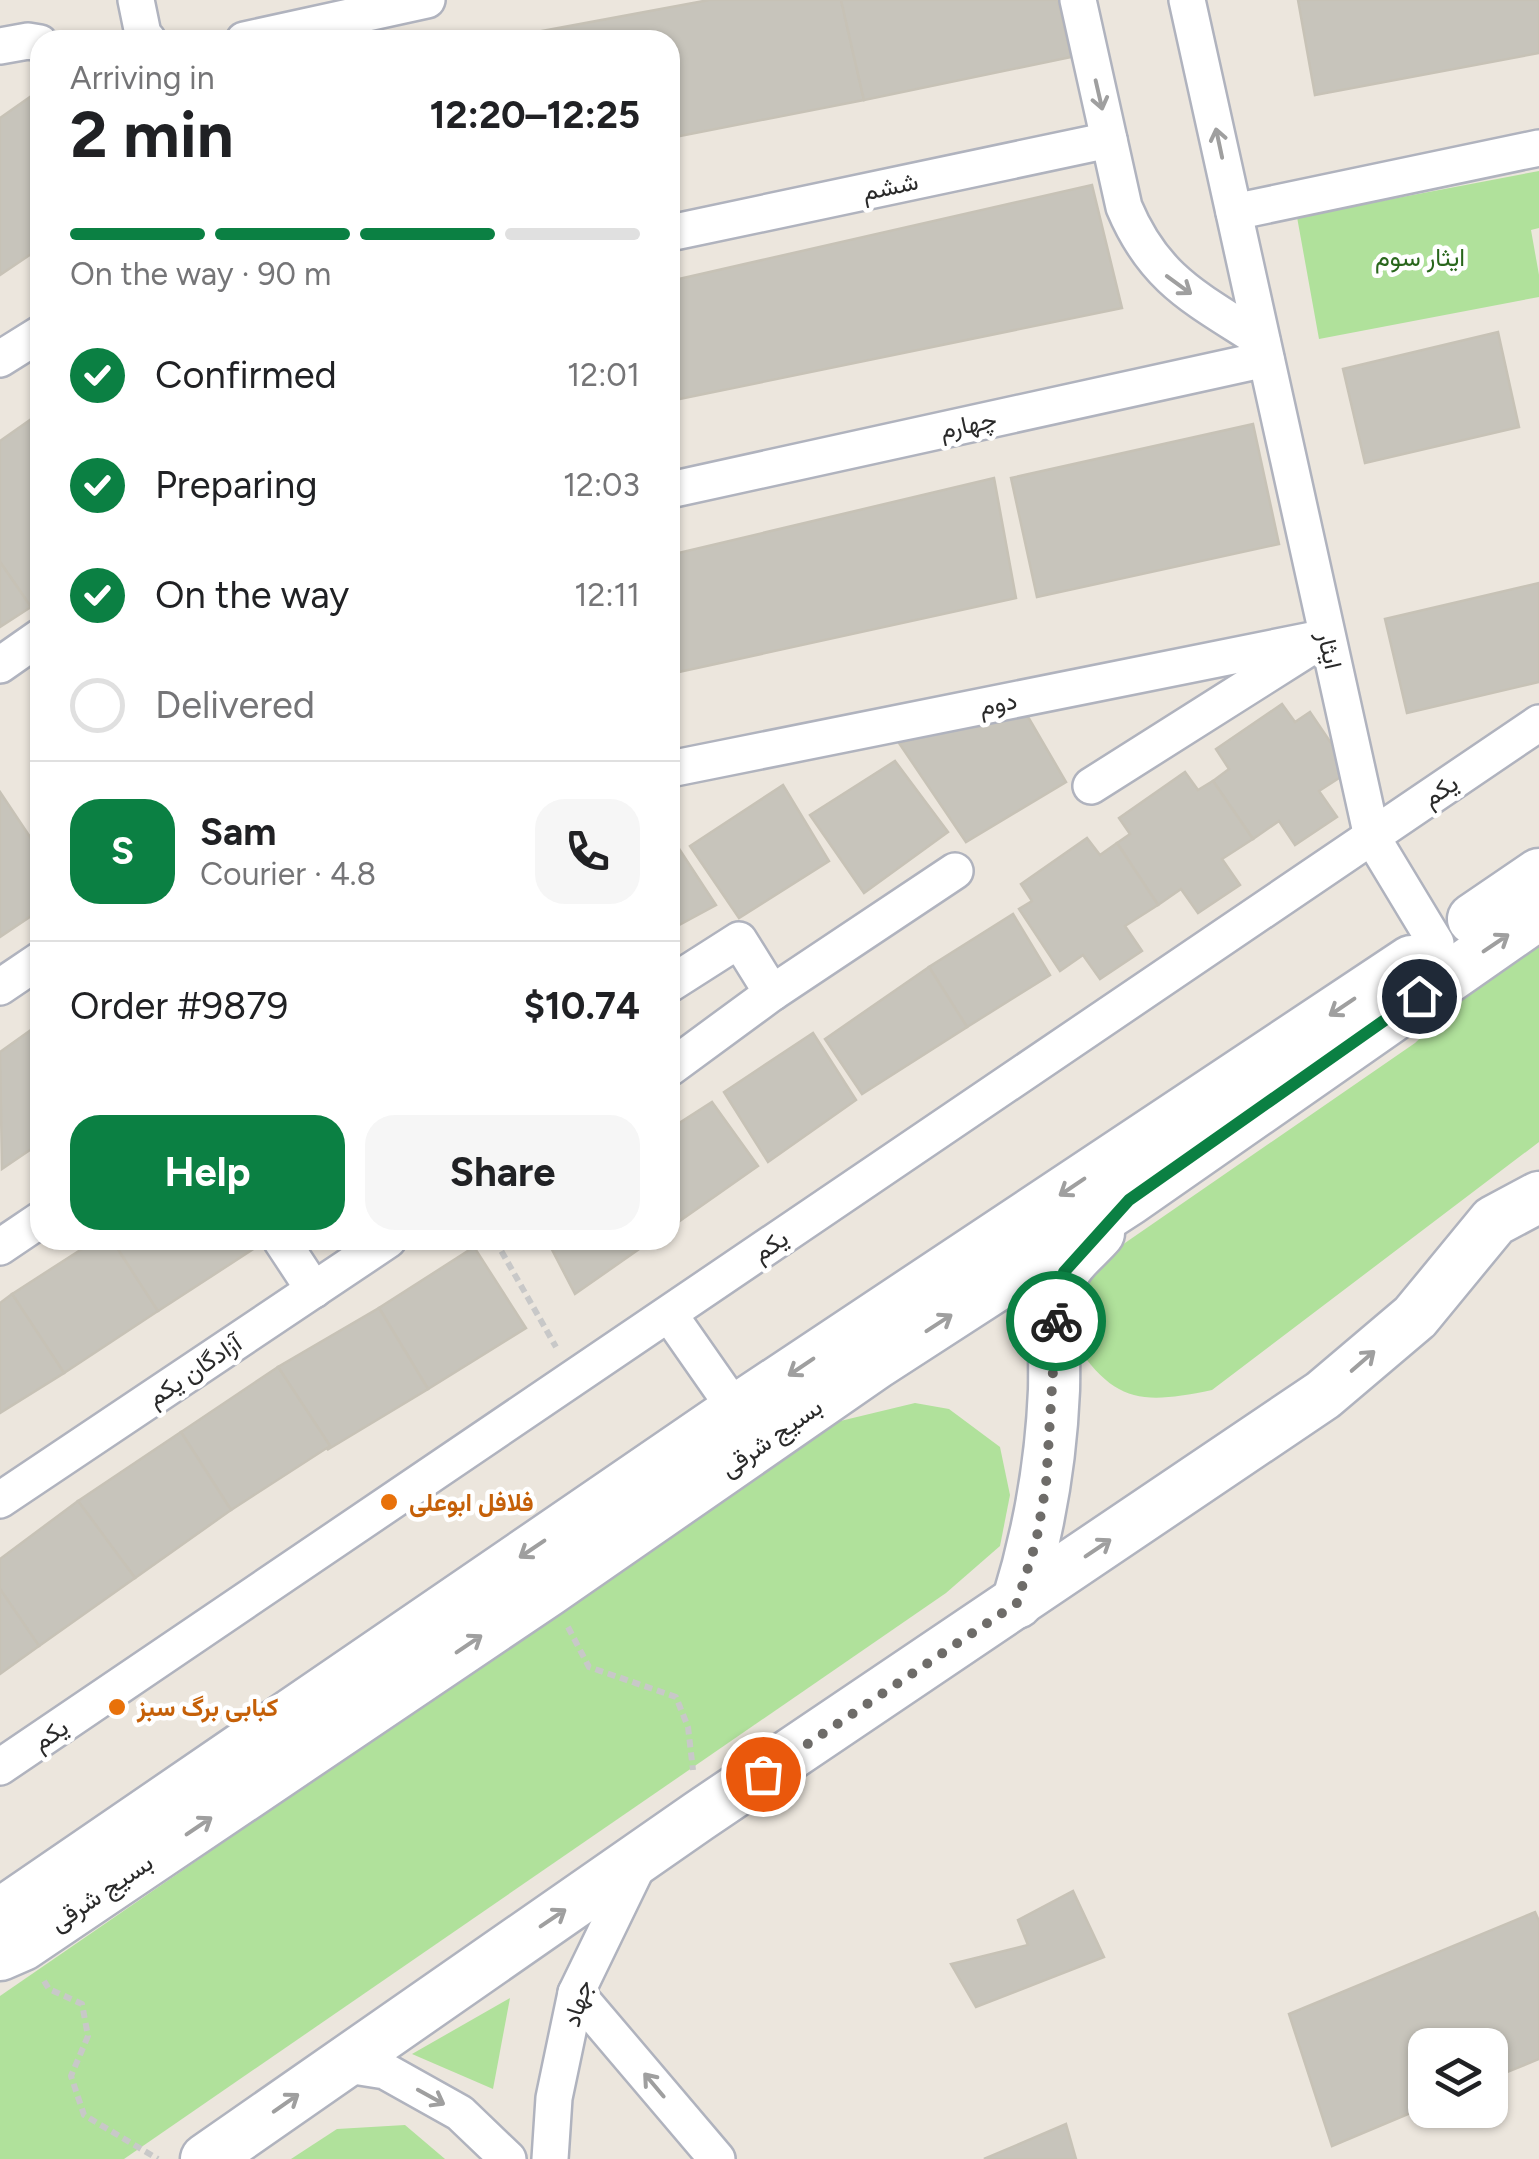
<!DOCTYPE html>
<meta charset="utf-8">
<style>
body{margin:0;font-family:Figtree,Vazirmatn,sans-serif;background:#f6f6f6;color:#202124;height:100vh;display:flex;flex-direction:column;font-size:38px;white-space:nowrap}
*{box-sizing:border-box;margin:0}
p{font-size:32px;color:#757577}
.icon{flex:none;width:55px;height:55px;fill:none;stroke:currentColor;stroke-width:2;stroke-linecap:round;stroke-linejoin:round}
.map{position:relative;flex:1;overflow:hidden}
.sheet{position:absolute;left:30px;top:30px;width:650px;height:1220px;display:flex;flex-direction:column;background:#fff;border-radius:30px;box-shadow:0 2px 8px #0004}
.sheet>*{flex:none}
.buttons{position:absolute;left:1408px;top:2028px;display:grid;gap:20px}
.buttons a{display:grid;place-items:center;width:100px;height:100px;border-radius:20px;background:#fff;box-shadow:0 2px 8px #0004;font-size:50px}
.pin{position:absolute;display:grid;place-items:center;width:85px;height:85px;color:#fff;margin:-42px;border:5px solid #fff;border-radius:50%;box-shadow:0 2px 10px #0007}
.courier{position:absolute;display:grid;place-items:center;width:100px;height:100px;margin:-50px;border:8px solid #0b8043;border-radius:50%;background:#fff;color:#222;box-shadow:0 2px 12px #0007}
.summary em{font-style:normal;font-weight:700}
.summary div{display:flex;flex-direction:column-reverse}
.summary{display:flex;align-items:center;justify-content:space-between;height:170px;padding:0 40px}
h1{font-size:65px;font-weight:700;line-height:75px}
.bar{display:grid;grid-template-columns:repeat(4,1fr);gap:15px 10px;align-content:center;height:120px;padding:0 40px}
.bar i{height:12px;border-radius:8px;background:#e0e0e0}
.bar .current{background:#0b8043}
.bar p{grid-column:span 4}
.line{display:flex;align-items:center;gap:25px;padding:0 40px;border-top:2px solid #e0e0e0}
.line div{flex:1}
.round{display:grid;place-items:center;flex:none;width:105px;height:105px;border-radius:30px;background:#f6f6f6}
ol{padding:0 40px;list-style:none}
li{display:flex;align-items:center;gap:30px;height:110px}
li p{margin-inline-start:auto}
li .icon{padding:10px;border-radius:50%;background:#0b8043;color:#fff;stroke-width:4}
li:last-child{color:#757577}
li i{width:55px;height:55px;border:5px solid #e0e0e0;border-radius:50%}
.cta{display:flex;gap:20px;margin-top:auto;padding:20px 40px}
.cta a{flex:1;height:115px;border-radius:30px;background:#0b8043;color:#fff;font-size:40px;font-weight:700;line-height:115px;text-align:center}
.cta a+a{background:#f6f6f6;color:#202124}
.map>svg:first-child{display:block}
.green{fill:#b0e19b}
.building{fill:#c7c4bb;stroke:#c7c2b6;stroke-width:2.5}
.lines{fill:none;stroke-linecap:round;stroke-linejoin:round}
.street-casing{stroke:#b0b3be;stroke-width:40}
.secondary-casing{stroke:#b0b3be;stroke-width:55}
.path{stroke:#c8c8c8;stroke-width:6;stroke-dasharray:8 5;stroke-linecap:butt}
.street{stroke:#fff;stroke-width:35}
.secondary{stroke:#fff;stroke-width:50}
.oneway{stroke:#9f9f9f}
.done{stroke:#6e6c69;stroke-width:10;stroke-dasharray:0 18}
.route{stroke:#0b8043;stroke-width:12}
.food-dot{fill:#e8710a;stroke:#fff;stroke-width:4}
.labels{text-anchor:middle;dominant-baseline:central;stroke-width:9;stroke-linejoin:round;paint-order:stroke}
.street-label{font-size:25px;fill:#2a2a2a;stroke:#fff}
.park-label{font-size:25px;fill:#29661c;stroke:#fff}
.food-label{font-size:25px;font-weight:bold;fill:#c56008;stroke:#fff;text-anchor:start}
</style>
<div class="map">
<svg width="1539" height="2159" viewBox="0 0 1539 2159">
<rect width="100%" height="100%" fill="#ece6dd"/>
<g class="green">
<polygon points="1539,171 1539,228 1531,230 1539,275 1539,297 1319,339 1297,217"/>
<path d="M 1539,933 L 1539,1142 L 1212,1390 C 1144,1404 1116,1404 1076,1345 L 1081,1295 L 1109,1254 L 1415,1043 L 1510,953 Z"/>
<polygon points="915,1403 949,1409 1000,1447 1010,1495 1000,1546 946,1593 124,2159 0,2159 0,1996 832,1423"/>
<polygon points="510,1998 493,2089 412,2054"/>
<polygon points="405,2125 445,2159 291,2159 337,2129"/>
</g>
<g class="building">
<polygon points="709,0 841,0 864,100 670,138 670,40 494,40"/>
<polygon points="841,0 1058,0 1071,57 864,100"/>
<polygon points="1298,0 1539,0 1539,53 1315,95"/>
<polygon points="40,90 40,248 0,275 0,118"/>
<polygon points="1092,185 1122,308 670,401 670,281"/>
<polygon points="1498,332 1519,427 1365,463 1343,369"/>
<polygon points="40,413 40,600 31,607 0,562 0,441"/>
<polygon points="1253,424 1279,544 1037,597 1011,478"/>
<polygon points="994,478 1016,598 670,674 670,555"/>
<polygon points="0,562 31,607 0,627"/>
<polygon points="1539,583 1539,682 1407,713 1385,619"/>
<polygon points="1282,704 1295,722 1310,712 1350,771 1319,791 1337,817 1295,845 1279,821 1253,839 1213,781 1229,769 1216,749"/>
<polygon points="1024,710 1066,782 966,842 899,743"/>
<polygon points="895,761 948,832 864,893 810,815"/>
<polygon points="1185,772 1198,790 1213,781 1253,839 1222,859 1240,885 1198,913 1181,889 1158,905 1117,843 1130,834 1119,818"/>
<polygon points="783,785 829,861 739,918 690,846"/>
<polygon points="0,792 40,852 40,910 0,937"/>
<polygon points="670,835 716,905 670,930"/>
<polygon points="1087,838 1100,855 1117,843 1158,905 1125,926 1142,951 1100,979 1083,955 1060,971 1019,909 1032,901 1021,884"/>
<polygon points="1013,914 1050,975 967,1027 929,967"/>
<polygon points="929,967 967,1027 862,1094 825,1039"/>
<polygon points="38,1025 40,1143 2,1169 0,1052"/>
<polygon points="813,1033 856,1100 768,1162 724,1092"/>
<polygon points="712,1102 758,1166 671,1227 670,1129"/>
<polygon points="96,1240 112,1240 158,1311 64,1373 12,1294"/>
<polygon points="112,1240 254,1240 258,1246 158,1311"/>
<polygon points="547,1240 652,1240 575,1294"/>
<polygon points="474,1247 526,1328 428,1389 379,1308"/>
<polygon points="12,1294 64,1373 0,1413 0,1303"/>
<polygon points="379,1308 428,1389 327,1450 330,1446 278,1367"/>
<polygon points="278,1367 330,1446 231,1510 181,1432"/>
<polygon points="181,1432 231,1510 135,1578 78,1501"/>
<polygon points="78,1501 135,1578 39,1646 0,1589 0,1559"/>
<polygon points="0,1589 39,1646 0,1674"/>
<polygon points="1073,1891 1104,1957 976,2007 951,1964 1028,1945 1018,1920"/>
<polygon points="1535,1912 1539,1921 1539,2059 1490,2079 1490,2045 1425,2045 1425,2107 1332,2146 1289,2014"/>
<polygon points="1066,2124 1076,2159 984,2159"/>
</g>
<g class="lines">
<g class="street-casing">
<g id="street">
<polyline points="136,0 143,34 148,40"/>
<path d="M 1078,0 L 1124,207 C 1155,281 1198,299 1262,341"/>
<polyline points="1187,0 1372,837 1436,943"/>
<polyline points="244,40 427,0"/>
<polyline points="0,46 28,41 40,43"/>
<polyline points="1234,212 1539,148"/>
<polyline points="670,233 1109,140"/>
<polyline points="0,359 40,334"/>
<polyline points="670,490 1266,359"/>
<polyline points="0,665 40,637"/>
<polyline points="670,769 1327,637"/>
<polyline points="1091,786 1309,648"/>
<polyline points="670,984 739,940 772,993"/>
<polyline points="0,987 40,960"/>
<polyline points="670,1068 772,993 955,871"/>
<polyline points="281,1240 314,1290"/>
<polyline points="0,1247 40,1220"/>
<polyline points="669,1314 736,1410"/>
<polyline points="0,1500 388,1240"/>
<polyline points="0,1767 1539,723"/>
<polyline points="576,1993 717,2159"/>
<polyline points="341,2064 385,2071 460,2113 508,2159"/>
<polyline points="550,2159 554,2098 576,1993 641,1859"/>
</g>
</g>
<g class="secondary-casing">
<g id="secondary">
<polyline points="1473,919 1539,874"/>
<path d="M 1017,1603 C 1039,1532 1051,1464 1054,1390 C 1055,1355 1051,1306 1064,1274 C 1069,1260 1089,1245 1099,1233"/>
<polyline points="0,1914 736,1410 1411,961"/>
<polyline points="0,1955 23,1945 548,1591 877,1363 1129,1200 1539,914"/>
<polyline points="206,2159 699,1816 1323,1395 1415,1317 1494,1221 1539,1197"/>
</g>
</g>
<g class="path">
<polyline points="495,1240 556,1347"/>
<polyline points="568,1627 589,1667 676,1697 688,1727 693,1770"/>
<polyline points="44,1981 49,1989 82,2004 88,2036 71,2076 84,2115 158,2159"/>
</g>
<use href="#street" class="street"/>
<use href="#secondary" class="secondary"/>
</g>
<defs><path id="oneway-shaft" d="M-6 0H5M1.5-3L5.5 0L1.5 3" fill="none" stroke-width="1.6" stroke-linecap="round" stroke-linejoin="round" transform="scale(2.5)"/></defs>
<g class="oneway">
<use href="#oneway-shaft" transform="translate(1099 95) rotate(77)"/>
<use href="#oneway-shaft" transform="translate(1219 143) rotate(-102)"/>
<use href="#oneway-shaft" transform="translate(1179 285) rotate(36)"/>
<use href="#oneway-shaft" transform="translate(1496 943) rotate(-34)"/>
<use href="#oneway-shaft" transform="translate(1342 1007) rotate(146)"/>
<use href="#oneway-shaft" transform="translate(1072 1187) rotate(146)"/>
<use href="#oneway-shaft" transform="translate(939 1323) rotate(-33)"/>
<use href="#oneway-shaft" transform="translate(1363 1361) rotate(-41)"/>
<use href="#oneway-shaft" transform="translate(801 1367) rotate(146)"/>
<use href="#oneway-shaft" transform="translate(1098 1548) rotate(-34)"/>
<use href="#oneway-shaft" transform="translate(532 1549) rotate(146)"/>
<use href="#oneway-shaft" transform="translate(469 1644) rotate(-34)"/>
<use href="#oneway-shaft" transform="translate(199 1826) rotate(-34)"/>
<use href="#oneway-shaft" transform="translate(553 1918) rotate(-34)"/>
<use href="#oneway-shaft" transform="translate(654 2085) rotate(-130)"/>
<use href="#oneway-shaft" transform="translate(431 2097) rotate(29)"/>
<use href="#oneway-shaft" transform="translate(286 2103) rotate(-35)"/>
</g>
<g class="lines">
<polyline class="done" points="763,1774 1017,1603 1036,1542 1046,1485 1056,1321"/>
<polyline class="route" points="1056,1321 1064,1272 1129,1200 1419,996"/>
</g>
<g class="food-dot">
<circle cx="389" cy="1502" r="10"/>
<circle cx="117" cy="1707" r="10"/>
</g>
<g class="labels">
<g class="street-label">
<text transform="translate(890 186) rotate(-12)">ششم</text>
<text transform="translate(968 424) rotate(-12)">چهارم</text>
<text transform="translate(1330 650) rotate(77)">ایثار</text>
<text transform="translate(998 703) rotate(-11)">دوم</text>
<text transform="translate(1440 790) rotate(-34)">یکم</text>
<text transform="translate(770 1245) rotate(-34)">یکم</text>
<text transform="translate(194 1370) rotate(-34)">آزادگان یکم</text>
<text transform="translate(771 1437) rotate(-35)">بسیج شرقی</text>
<text transform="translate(50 1734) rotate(-34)">یکم</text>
<text transform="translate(101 1892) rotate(-34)">بسیج شرقی</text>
<text transform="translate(577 2003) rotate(-73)">جهاد</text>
</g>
<g class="park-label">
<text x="1420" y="257">ایثار سوم</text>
</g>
<g class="food-label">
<text x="409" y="1502">فلافل ابوعلی</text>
<text x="137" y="1707">کبابی برگ سبز</text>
</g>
</g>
</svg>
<div class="buttons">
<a><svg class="icon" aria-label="layers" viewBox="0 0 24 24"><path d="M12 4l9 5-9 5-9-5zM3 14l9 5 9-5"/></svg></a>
</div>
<div class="pin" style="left:763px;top:1774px;background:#ea580c"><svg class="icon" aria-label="bag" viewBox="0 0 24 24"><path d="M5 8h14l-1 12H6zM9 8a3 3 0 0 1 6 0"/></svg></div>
<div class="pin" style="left:1419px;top:996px;background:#1f2937"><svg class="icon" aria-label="home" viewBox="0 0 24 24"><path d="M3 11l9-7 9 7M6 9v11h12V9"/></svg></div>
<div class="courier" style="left:1056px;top:1321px"><svg class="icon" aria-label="bike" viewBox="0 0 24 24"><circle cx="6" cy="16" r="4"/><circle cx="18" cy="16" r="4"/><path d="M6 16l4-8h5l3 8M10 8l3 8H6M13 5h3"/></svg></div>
<section class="sheet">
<div class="summary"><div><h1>2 min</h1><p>Arriving in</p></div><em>12:20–12:25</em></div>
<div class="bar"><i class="current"></i><i class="current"></i><i class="current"></i><i></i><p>On the way · 90 m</p></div>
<ol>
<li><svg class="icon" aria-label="check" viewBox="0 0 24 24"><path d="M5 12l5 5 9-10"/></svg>Confirmed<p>12:01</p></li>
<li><svg class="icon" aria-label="check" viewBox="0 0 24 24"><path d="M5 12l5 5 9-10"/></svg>Preparing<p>12:03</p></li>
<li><svg class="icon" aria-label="check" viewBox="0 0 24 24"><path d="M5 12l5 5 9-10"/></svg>On the way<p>12:11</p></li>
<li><i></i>Delivered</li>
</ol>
<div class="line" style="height:180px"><b class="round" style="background:#0b8043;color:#fff">S</b><div><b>Sam</b><p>Courier · 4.8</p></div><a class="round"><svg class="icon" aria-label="phone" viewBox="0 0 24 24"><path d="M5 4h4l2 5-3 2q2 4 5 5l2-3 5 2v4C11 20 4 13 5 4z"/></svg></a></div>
<div class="line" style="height:130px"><div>Order #9879</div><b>$10.74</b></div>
<div class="cta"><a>Help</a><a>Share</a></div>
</section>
</div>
